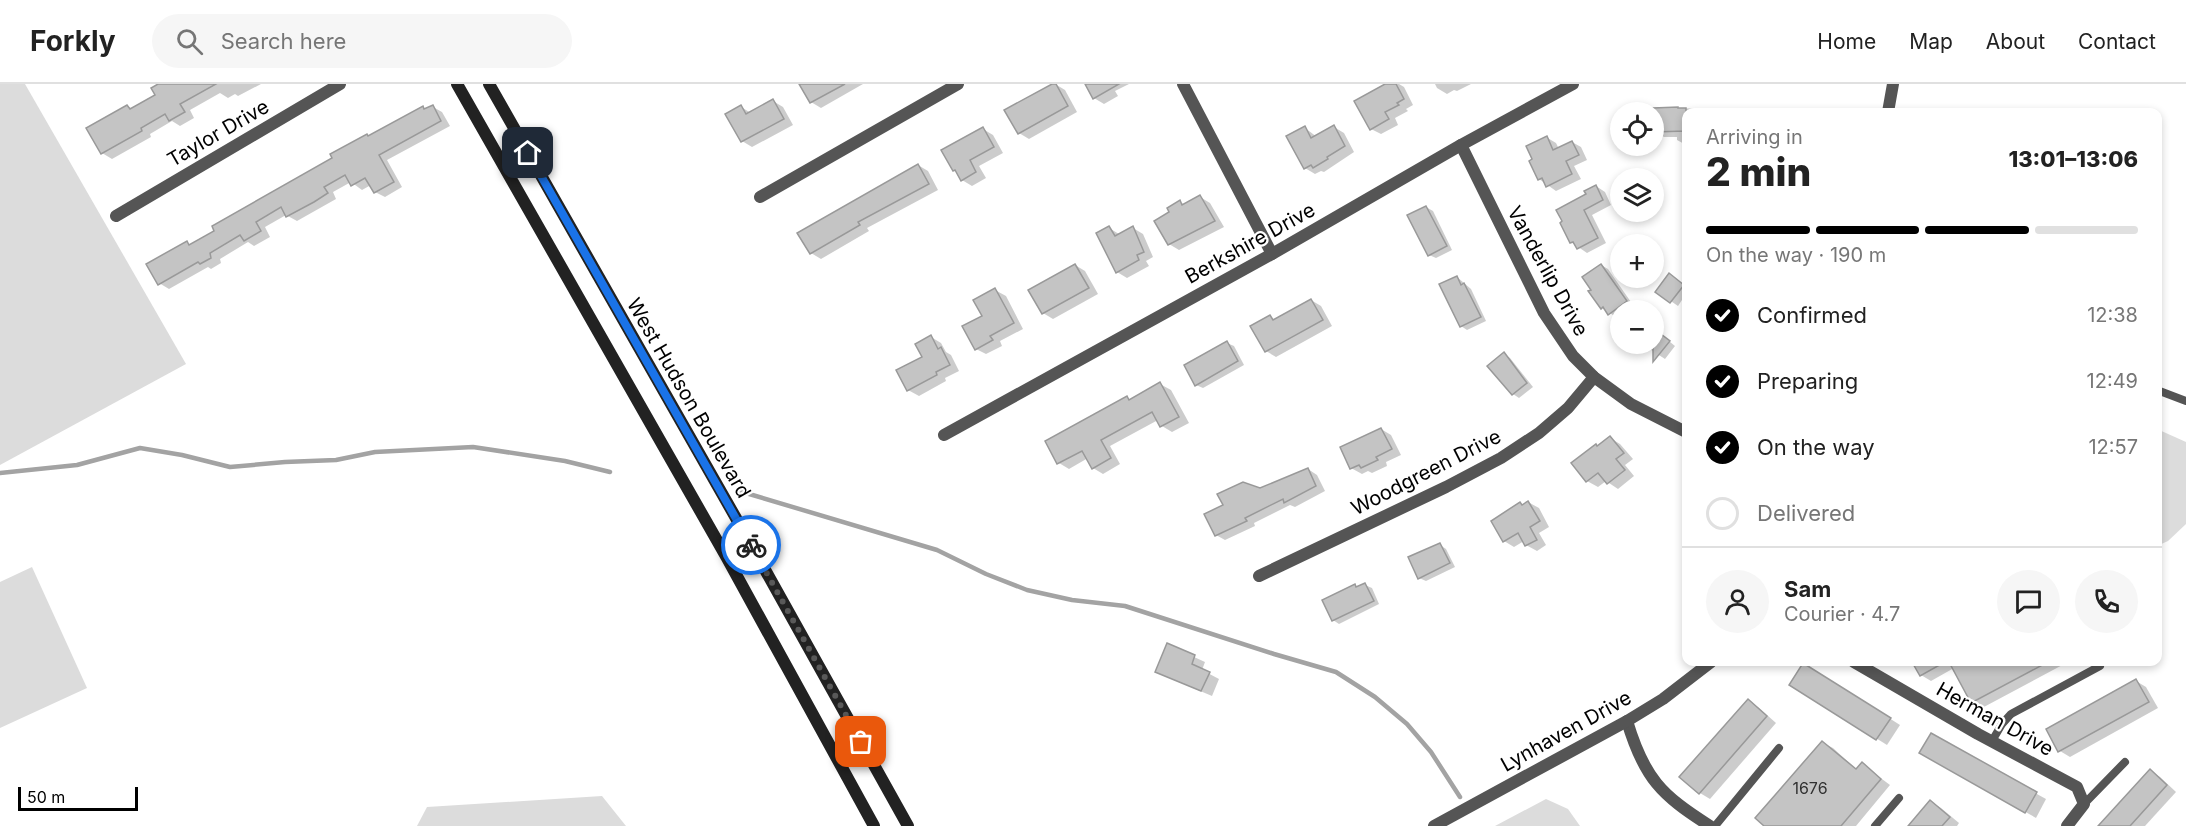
<!DOCTYPE html>
<meta charset="utf-8">
<style>
body{margin:0;font-family:Inter,sans-serif;background:#f6f6f6;color:#222;height:100vh;display:flex;flex-direction:column;font-size:22px;white-space:nowrap}
*{box-sizing:border-box;margin:0}
p{font-size:20px;color:#767676}
.icon{flex:none;width:33px;height:33px;fill:none;stroke:currentColor;stroke-width:2;stroke-linecap:round;stroke-linejoin:round}
.map{position:relative;flex:1;overflow:hidden}
.panel{position:absolute;left:1682px;top:24px;width:480px;height:558px;display:flex;flex-direction:column;background:#fff;border-radius:12px;box-shadow:0 3px 9px #0003}
.panel>*{flex:none}
.buttons{position:absolute;left:1610px;top:18px;display:grid;gap:12px}
.buttons a{display:grid;place-items:center;width:54px;height:54px;border-radius:50%;background:#fff;box-shadow:0 3px 9px #0003;font-size:30px}
.scale{position:absolute;left:18px;bottom:15px;width:120px;box-sizing:border-box;padding-left:6px;border:3px solid #000;border-top:0;font-size:16px;line-height:21px;white-space:nowrap;color:#000;-webkit-text-stroke:4px #fff;paint-order:stroke}
.pin{position:absolute;display:grid;place-items:center;width:51px;height:51px;color:#fff;margin:-26px;border-radius:12px;box-shadow:0 3px 9px #0006}
.courier{position:absolute;display:grid;place-items:center;width:60px;height:60px;margin:-30px;border:4px solid #1a73e8;border-radius:50%;background:#fff;color:#222;box-shadow:0 2px 8px #0007}
.headline em{font-style:normal;font-weight:800}
.headline div{display:flex;flex-direction:column-reverse}
.headline{display:flex;align-items:center;justify-content:space-between;height:102px;padding:0 24px}
h1{font-size:39px;font-weight:800;line-height:45px}
.bar{display:grid;grid-template-columns:repeat(4,1fr);gap:9px 6px;align-content:center;height:72px;padding:0 24px}
.bar i{height:8px;border-radius:4px;background:#e0e0e0}
.bar .current{background:#000}
.bar p{grid-column:span 4}
.line{display:flex;align-items:center;gap:15px;padding:0 24px;border-top:2px solid #e0e0e0}
.line div{flex:1}
.round{display:grid;place-items:center;flex:none;width:63px;height:63px;border-radius:32px;background:#f6f6f6}
ol{padding:0 24px;list-style:none}
li{display:flex;align-items:center;gap:18px;height:66px}
li p{margin-inline-start:auto}
li .icon{padding:6px;border-radius:50%;background:#000;color:#fff;stroke-width:4}
li:last-child{color:#767676}
li i{width:33px;height:33px;border:3px solid #e0e0e0;border-radius:50%}
header{display:flex;align-items:center;gap:36px;box-sizing:border-box;height:84px;padding:0 30px;background:#fff;border-bottom:2px solid #e0e0e0}
header strong{font-size:28px}
nav{display:flex;gap:33px;margin-inline-start:auto;font-size:21px}
.search{width:420px;height:54px;background:#f6f6f6;display:flex;align-items:center;gap:15px;box-sizing:border-box;padding:0 21px;border-radius:33px;color:#767676;font-size:22px}
.map>svg:first-child{display:block}
.green{fill:#dcdcdc}
.shadow{fill:#0003}
.lines{fill:none;stroke-linecap:round;stroke-linejoin:round}
.stream{stroke:#a3a3a3;stroke-width:4.5}
.building{fill:#c4c4c4;stroke:#999;stroke-width:1.5}
.service{stroke:#555;stroke-width:8}
.minor{stroke:#555;stroke-width:12}
.secondary{stroke:#222;stroke-width:12}
.done{stroke:#595959;stroke-width:6;stroke-dasharray:0 10.8}
.route{stroke:#1a73e8;stroke-width:8}
.labels{text-anchor:middle;dominant-baseline:central;stroke-width:4.5;stroke-linejoin:round;paint-order:stroke}
.number-label{font-size:16px;fill:#313131}
.street-label{font-size:20px;fill:#000;stroke:#fff}
</style>
<header>
<strong>Forkly</strong>
<div class="search"><svg class="icon" aria-label="search" viewBox="0 0 24 24"><circle cx="10" cy="10" r="6"/><path d="M15 15l6 6"/></svg>Search here</div>
<nav><a>Home</a><a>Map</a><a>About</a><a>Contact</a></nav>
</header>
<div class="map">
<svg width="2186" height="742" viewBox="0 0 2186 742">
<rect width="100%" height="100%" fill="#fff"/>
<g class="green">
<polygon points="0,0 25,0 186,280 0,381"/>
<polygon points="2157,345 2186,358 2186,440 2168,457 2157,462"/>
<polygon points="32,483 87,604 0,644 0,498"/>
<polygon points="602,712 626,742 417,742 427,723"/>
<polygon points="1546,715 1568,725 1580,742 1495,742"/>
</g>
<g class="shadow">
<polygon points="161,0 261,0 238,12 235,10 228,14 220,9 190,26 194,34 180,42 172,37 150,50 151,53 112,75 102,69 127,22 133,25 157,11"/>
<polygon points="801,0 863,0 821,24 811,18"/>
<polygon points="1055,0 1065,6 1077,28 1029,55 1019,49"/>
<polygon points="1086,0 1129,0 1115,7 1118,12 1104,20 1094,14"/>
<polygon points="1388,0 1399,0 1404,3 1413,21 1406,25 1408,27 1395,34 1398,41 1381,50 1371,45"/>
<polygon points="1435,0 1471,0 1457,7 1454,6 1447,10 1437,4"/>
<polygon points="773,17 783,23 793,41 752,63 742,57 741,23 751,29"/>
<polygon points="433,23 442,28 450,42 387,76 402,103 385,113 375,108 371,101 362,106 351,98 333,108 336,115 297,137 286,131 265,143 270,153 254,162 248,158 220,175 221,179 211,185 208,183 169,205 159,199 187,159 192,162 370,53 423,24 426,26"/>
<polygon points="1717,24 1724,28 1686,28 1686,61 1677,56 1677,53 1664,53 1654,47 1653,25"/>
<polygon points="1334,43 1344,49 1354,68 1324,88 1321,87 1315,90 1305,84 1305,44 1317,53"/>
<polygon points="983,45 993,51 1003,69 979,82 986,94 972,102 962,96 958,89 954,86"/>
<polygon points="1546,53 1556,59 1559,65 1572,58 1581,63 1587,76 1574,82 1581,95 1556,107 1539,95 1534,76"/>
<polygon points="918,81 928,87 938,106 867,144 869,147 821,175 811,169"/>
<polygon points="1596,102 1605,108 1611,121 1592,131 1606,159 1587,169 1571,158 1588,111"/>
<polygon points="1200,113 1210,119 1224,143 1179,166 1169,160 1171,129 1180,118 1185,121"/>
<polygon points="1426,123 1433,127 1452,166 1436,174 1429,171"/>
<polygon points="1109,144 1119,150 1133,144 1143,150 1153,173 1146,177 1149,182 1127,194 1117,188"/>
<polygon points="1075,181 1085,187 1098,210 1053,235 1043,229"/>
<polygon points="1601,181 1608,185 1633,221 1625,226 1620,226 1620,230 1616,233 1602,224"/>
<polygon points="1457,193 1471,205 1486,237 1467,246 1461,242"/>
<polygon points="1677,196 1686,203 1686,210 1678,222 1659,209"/>
<polygon points="995,206 1006,212 1023,245 1000,257 1002,262 986,270 976,265 984,232"/>
<polygon points="1311,216 1321,222 1332,242 1276,273 1266,267 1270,233 1275,236"/>
<polygon points="1653,244 1675,262 1665,275 1642,260 1653,260"/>
<polygon points="931,253 941,259 946,268 951,271 959,287 945,294 946,297 919,312 908,306"/>
<polygon points="1227,259 1234,262 1244,281 1203,304 1196,301"/>
<polygon points="1504,270 1510,274 1533,303 1519,314 1513,310"/>
<polygon points="1160,300 1171,306 1189,339 1172,348 1162,342 1158,336 1110,362 1120,380 1103,390 1093,384 1088,374 1069,385 1059,379 1127,314 1131,316"/>
<polygon points="1381,345 1391,351 1401,371 1386,378 1387,382 1372,389 1368,387 1362,390 1351,384"/>
<polygon points="1610,354 1620,360 1633,375 1625,381 1634,392 1618,405 1606,397 1598,403 1587,397 1574,379"/>
<polygon points="1308,385 1317,391 1325,407 1295,423 1290,421 1254,439 1255,442 1225,456 1216,451 1260,406"/>
<polygon points="1528,418 1539,424 1549,443 1539,449 1546,461 1537,467 1526,461 1524,457 1514,463 1504,457 1523,422"/>
<polygon points="1440,461 1446,465 1455,483 1426,497 1419,494"/>
<polygon points="1365,501 1372,504 1379,520 1339,540 1333,536 1355,502 1358,504"/>
<polygon points="1168,561 1205,578 1202,586 1219,595 1212,612 1167,593"/>
<polygon points="1913,578 2068,578 1982,624 1972,618 1954,584 1931,597 1921,591"/>
<polygon points="1814,586 1900,641 1887,661 1791,601"/>
<polygon points="2136,597 2146,603 2158,624 2070,673 2060,667"/>
<polygon points="1748,617 1758,623 1776,639 1710,715 1700,709 1682,693"/>
<polygon points="1932,651 2046,715 2036,734 1921,669"/>
<polygon points="1823,659 1833,664 1857,686 1862,680 1890,701 1856,742 1766,742"/>
<polygon points="2150,687 2160,693 2176,708 2145,742 2100,742"/>
<polygon points="1931,718 1941,724 1959,739 1957,742 1910,742"/>
</g>
<g class="lines">
<g class="stream">
<polyline points="0,389 77,381 140,364 182,371 230,383 285,378 336,376 375,368 473,363 565,377 610,388"/>
<polyline points="739,407 937,466 986,490 1027,506 1072,516 1125,522 1274,570 1336,588 1375,613 1407,640 1431,668 1460,713"/>
</g>
</g>
<g class="building">
<polygon points="158,0 216,0 180,20 185,28 169,37 165,30 141,44 142,47 101,70 86,44 127,21 130,25 155,11 151,4"/>
<polygon points="799,0 845,0 810,19"/>
<polygon points="1052,0 1056,0 1068,22 1018,50 1004,26"/>
<polygon points="1085,0 1119,0 1093,15"/>
<polygon points="1385,0 1396,0 1404,15 1397,19 1399,21 1385,28 1389,35 1370,46 1354,17"/>
<polygon points="773,15 784,35 741,58 725,30 741,21 746,30"/>
<polygon points="433,21 441,37 379,71 394,98 374,109 365,94 351,102 345,91 324,103 328,109 314,118 286,133 281,123 256,138 261,147 244,157 240,151 210,169 211,174 200,180 198,178 158,201 146,180 187,157 189,161 214,147 212,142 332,74 330,70 367,50 368,52 423,22 424,25"/>
<polygon points="1678,23 1678,24 1686,24 1686,47 1653,48 1653,24"/>
<polygon points="1334,41 1345,62 1327,73 1328,75 1313,84 1311,81 1304,85 1286,52 1305,42 1311,54"/>
<polygon points="983,43 994,63 970,76 976,88 961,97 955,86 953,87 941,66"/>
<polygon points="1547,52 1553,66 1572,57 1579,71 1566,77 1572,90 1546,103 1542,94 1538,96 1529,77 1532,75 1526,62"/>
<polygon points="918,80 929,100 858,138 860,141 810,170 797,149"/>
<polygon points="1596,101 1603,116 1584,126 1598,154 1577,165 1573,158 1570,159 1560,139 1562,137 1556,126 1586,110 1584,107"/>
<polygon points="1200,111 1215,137 1168,161 1154,137 1169,128 1167,124 1180,116 1182,121"/>
<polygon points="1426,122 1447,162 1428,172 1407,131"/>
<polygon points="1109,142 1115,152 1133,142 1144,168 1137,171 1139,176 1116,189 1096,149"/>
<polygon points="1075,180 1089,204 1042,230 1028,206"/>
<polygon points="1601,180 1627,217 1608,231 1603,223 1601,225 1588,207 1591,206 1582,193"/>
<polygon points="1669,189 1684,201 1670,219 1655,208"/>
<polygon points="1457,192 1461,201 1464,199 1481,233 1460,243 1439,200"/>
<polygon points="995,204 1014,239 990,252 993,256 975,266 962,242 982,232 973,216"/>
<polygon points="1311,215 1323,236 1265,268 1250,242 1270,231 1273,236"/>
<polygon points="1653,244 1670,257 1653,278"/>
<polygon points="931,251 938,265 941,263 950,281 936,288 937,291 907,307 896,286 922,273 915,260"/>
<polygon points="1227,257 1238,277 1195,302 1184,281"/>
<polygon points="1504,268 1527,299 1512,311 1487,282"/>
<polygon points="1160,298 1179,333 1160,343 1152,328 1101,356 1111,374 1092,385 1082,367 1057,380 1045,357 1127,312 1129,316"/>
<polygon points="1381,344 1392,365 1376,373 1378,376 1361,384 1359,381 1350,385 1340,363"/>
<polygon points="1610,352 1624,369 1616,375 1625,386 1607,400 1598,389 1586,398 1571,379 1596,360 1597,362"/>
<polygon points="1308,384 1316,402 1284,419 1283,415 1245,434 1247,437 1215,452 1204,430 1223,421 1217,410 1243,398 1260,404"/>
<polygon points="1528,417 1540,437 1530,443 1537,456 1525,462 1518,449 1503,458 1491,437 1520,418 1522,421"/>
<polygon points="1440,459 1450,479 1418,495 1408,473"/>
<polygon points="1365,499 1374,517 1332,537 1322,516 1355,500 1356,503"/>
<polygon points="1167,559 1195,571 1192,580 1210,588 1201,607 1155,588"/>
<polygon points="1912,578 1945,578 1920,592"/>
<polygon points="1949,578 2048,578 1971,619"/>
<polygon points="1803,579 1891,634 1876,656 1789,601"/>
<polygon points="2136,595 2149,618 2058,668 2046,645"/>
<polygon points="1748,615 1767,632 1699,710 1679,693"/>
<polygon points="1931,649 2037,708 2025,729 1919,669"/>
<polygon points="1822,657 1856,685 1862,678 1881,695 1841,742 1764,742 1755,734"/>
<polygon points="2150,685 2167,701 2130,742 2098,742"/>
<polygon points="1930,716 1950,733 1942,742 1908,742"/>
</g>
<g class="lines">
<g class="service">
<polyline points="2157,306 2186,317"/>
<polyline points="1992,657 2002,640 2011,630 2100,582"/>
<polyline points="2084,720 2125,678"/>
<polyline points="1715,742 1779,664"/>
<polyline points="1875,742 1899,714"/>
</g>
<g class="minor">
<polyline points="1183,0 1272,170"/>
<polyline points="1888,28 1893,0"/>
<polyline points="1461,61 1544,229 1573,272 1594,293 1631,320 1686,348"/>
<polyline points="760,113 958,0"/>
<polyline points="116,132 340,0"/>
<polyline points="944,351 1272,170 1461,61 1573,0"/>
<polyline points="1259,492 1446,403 1501,374 1539,349 1568,324 1594,293"/>
<polyline points="1854,578 1978,650 2077,703 2084,720 2067,742"/>
<path d="M 1627,637 C 1644,694 1661,711 1710,742"/>
<polyline points="1434,742 1627,637 1663,615 1711,578"/>
</g>
<g class="secondary">
<polyline points="457,0 727,474 874,742"/>
<polyline points="489,0 749,457 908,742"/>
</g>
</g>
<g class="lines">
<polyline class="done" points="751,461 861,658"/>
<polyline class="route" points="528,69 751,461"/>
</g>
<g class="labels">
<g class="number-label">
<text x="1810" y="704">1676</text>
</g>
<g class="street-label">
<text transform="translate(218 49) rotate(-30)">Taylor Drive</text>
<text transform="translate(1250 159) rotate(-29)">Berkshire Drive</text>
<text transform="translate(1548 187) rotate(61)">Vanderlip Drive</text>
<text transform="translate(689 314) rotate(60)">West Hudson Boulevard</text>
<text transform="translate(1426 388) rotate(-27)">Woodgreen Drive</text>
<text transform="translate(1995 635) rotate(29)">Herman Drive</text>
<text transform="translate(1566 647) rotate(-29)">Lynhaven Drive</text>
</g>
</g>
</svg>
<div class="buttons">
<a><svg class="icon" aria-label="locate" viewBox="0 0 24 24"><circle cx="12" cy="12" r="6"/><path d="M12 2v4M12 18v4M2 12h4M18 12h4"/></svg></a>
<a><svg class="icon" aria-label="layers" viewBox="0 0 24 24"><path d="M12 4l9 5-9 5-9-5zM3 14l9 5 9-5"/></svg></a>
<a>+</a>
<a>−</a>
</div>
<div class="scale">50 m</div>
<div class="pin" style="left:861px;top:658px;background:#ea580c"><svg class="icon" aria-label="bag" viewBox="0 0 24 24"><path d="M5 8h14l-1 12H6zM9 8a3 3 0 0 1 6 0"/></svg></div>
<div class="pin" style="left:528px;top:69px;background:#1f2937"><svg class="icon" aria-label="home" viewBox="0 0 24 24"><path d="M3 11l9-7 9 7M6 9v11h12V9"/></svg></div>
<div class="courier" style="left:751px;top:461px"><svg class="icon" aria-label="bike" viewBox="0 0 24 24"><circle cx="6" cy="16" r="4"/><circle cx="18" cy="16" r="4"/><path d="M6 16l4-8h5l3 8M10 8l3 8H6M13 5h3"/></svg></div>
<section class="panel">
<div class="headline"><div><h1>2 min</h1><p>Arriving in</p></div><em>13:01–13:06</em></div>
<div class="bar"><i class="current"></i><i class="current"></i><i class="current"></i><i></i><p>On the way · 190 m</p></div>
<ol>
<li><svg class="icon" aria-label="check" viewBox="0 0 24 24"><path d="M5 12l5 5 9-10"/></svg>Confirmed<p>12:38</p></li>
<li><svg class="icon" aria-label="check" viewBox="0 0 24 24"><path d="M5 12l5 5 9-10"/></svg>Preparing<p>12:49</p></li>
<li><svg class="icon" aria-label="check" viewBox="0 0 24 24"><path d="M5 12l5 5 9-10"/></svg>On the way<p>12:57</p></li>
<li><i></i>Delivered</li>
</ol>
<div class="line" style="height:108px"><a class="round"><svg class="icon" aria-label="person" viewBox="0 0 24 24"><circle cx="12" cy="8" r="4"/><path d="M4 21q1-7 8-7t8 7"/></svg></a><div><b>Sam</b><p>Courier · 4.7</p></div><a class="round"><svg class="icon" aria-label="chat" viewBox="0 0 24 24"><path d="M4 5h16v11H9l-5 4z"/></svg></a><a class="round"><svg class="icon" aria-label="phone" viewBox="0 0 24 24"><path d="M5 4h4l2 5-3 2q2 4 5 5l2-3 5 2v4C11 20 4 13 5 4z"/></svg></a></div>
</section>
</div>
